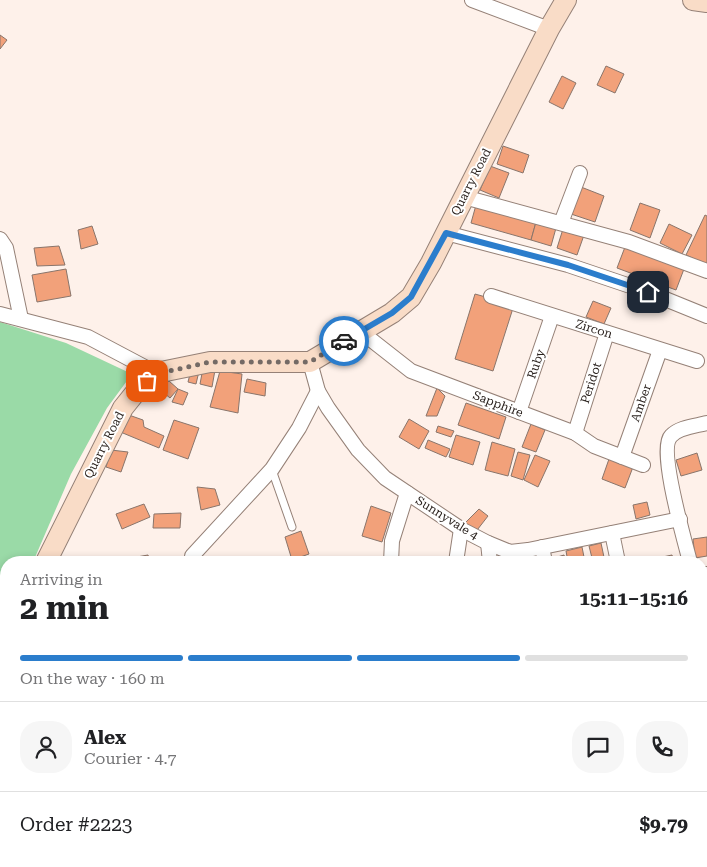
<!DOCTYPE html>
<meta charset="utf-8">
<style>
body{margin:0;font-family:"Roboto Serif",serif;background:#f6f6f6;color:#202124;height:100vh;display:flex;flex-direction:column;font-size:19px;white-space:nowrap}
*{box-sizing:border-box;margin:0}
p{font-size:16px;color:#757577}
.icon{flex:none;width:28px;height:28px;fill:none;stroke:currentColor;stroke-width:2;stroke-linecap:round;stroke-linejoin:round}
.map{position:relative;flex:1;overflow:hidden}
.side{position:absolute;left:0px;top:556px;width:708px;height:311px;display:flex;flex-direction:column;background:#fff;border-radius:20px 20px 0 0;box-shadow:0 2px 8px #0003}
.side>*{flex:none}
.pin{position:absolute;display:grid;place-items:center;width:42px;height:42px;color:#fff;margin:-21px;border-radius:10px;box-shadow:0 2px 8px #0006}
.courier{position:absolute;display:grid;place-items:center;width:50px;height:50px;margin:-25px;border:4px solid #2b7dcc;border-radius:50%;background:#fff;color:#222;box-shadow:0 1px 6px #0007}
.overview em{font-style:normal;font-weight:700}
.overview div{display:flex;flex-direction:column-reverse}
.overview{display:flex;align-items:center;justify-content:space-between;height:85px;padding:0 20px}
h1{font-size:32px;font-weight:700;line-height:38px}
.bar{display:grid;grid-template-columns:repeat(4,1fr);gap:8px 5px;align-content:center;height:60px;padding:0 20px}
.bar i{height:6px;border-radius:4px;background:#e0e0e0}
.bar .on{background:#2b7dcc}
.bar p{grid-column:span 4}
.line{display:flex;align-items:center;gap:12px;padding:0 20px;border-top:1px solid #e0e0e0}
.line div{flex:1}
.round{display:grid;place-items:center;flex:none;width:52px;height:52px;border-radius:20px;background:#f6f6f6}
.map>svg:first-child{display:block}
.green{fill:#9adaa7}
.building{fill:#f2a17a;stroke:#89756b}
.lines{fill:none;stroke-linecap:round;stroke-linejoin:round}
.lane-casing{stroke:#958177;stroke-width:9}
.street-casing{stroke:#958177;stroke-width:16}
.secondary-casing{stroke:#958177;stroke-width:22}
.path{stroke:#948a84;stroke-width:2.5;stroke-dasharray:4 2.5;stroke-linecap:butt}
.lane{stroke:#fff;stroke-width:7}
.street{stroke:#fff;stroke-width:14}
.secondary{stroke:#f9dcc7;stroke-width:20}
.done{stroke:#746a65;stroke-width:5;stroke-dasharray:0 9}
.route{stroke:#2b7dcc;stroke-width:6}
.labels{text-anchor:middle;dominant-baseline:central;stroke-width:4;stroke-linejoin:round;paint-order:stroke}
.street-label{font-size:12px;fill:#2a221e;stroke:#fff}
</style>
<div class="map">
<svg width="707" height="867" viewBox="0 0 707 867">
<rect width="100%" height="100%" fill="#fef1ea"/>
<g class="green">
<polygon points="0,322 66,343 132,374 107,408 71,474 33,562 6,562 6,608 0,617"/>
<polygon points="705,613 707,620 707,788 702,816 701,614"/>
</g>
<g class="building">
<polygon points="0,35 7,40 0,49"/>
<polygon points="606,66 624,74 615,93 597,85"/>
<polygon points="562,76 576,83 563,109 549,102"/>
<polygon points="503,146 529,155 523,173 497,164"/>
<polygon points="490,166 509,173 499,198 480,190"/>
<polygon points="581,187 604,196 595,222 571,214"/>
<polygon points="640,203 660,210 650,238 630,230"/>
<polygon points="476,205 536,222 531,240 471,223"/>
<polygon points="705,215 707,216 707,265 686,255"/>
<polygon points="536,222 556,228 551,246 531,240"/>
<polygon points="669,224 692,235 682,254 660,243"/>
<polygon points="92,226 98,244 81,249 78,230"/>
<polygon points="563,229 584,235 577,255 557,248"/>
<polygon points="59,246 65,265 37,266 34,248"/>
<polygon points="625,247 684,269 676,290 617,268"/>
<polygon points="66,269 71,296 37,302 32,275"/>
<polygon points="475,294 514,305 493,371 455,359"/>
<polygon points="593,301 611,308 604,324 586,317"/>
<polygon points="192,366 200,367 196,384 188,382"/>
<polygon points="203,368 215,370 212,387 200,384"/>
<polygon points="220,371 242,374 238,413 210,407"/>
<polygon points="247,379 266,383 265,396 244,392"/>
<polygon points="169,381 178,389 170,398 158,388"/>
<polygon points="437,388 445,396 437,416 426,416"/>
<polygon points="178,389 188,393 183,405 172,402"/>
<polygon points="466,403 506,417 499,439 458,425"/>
<polygon points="126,414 143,420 144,427 164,436 159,448 118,431"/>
<polygon points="409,419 429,431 419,449 399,437"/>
<polygon points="174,420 199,428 188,459 163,450"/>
<polygon points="531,424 545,430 536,452 522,447"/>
<polygon points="438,426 454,431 451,437 436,432"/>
<polygon points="456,435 480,442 473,465 449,457"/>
<polygon points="428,440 450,449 446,457 425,448"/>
<polygon points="492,442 515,449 508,476 485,470"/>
<polygon points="111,450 128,452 121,472 106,467"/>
<polygon points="518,452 530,455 523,480 511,476"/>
<polygon points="697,453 702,470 681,476 676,460"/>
<polygon points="535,455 550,461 538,487 524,480"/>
<polygon points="609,459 633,467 625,488 602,479"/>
<polygon points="197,487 215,489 220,505 201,510"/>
<polygon points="647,502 650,515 636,519 633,505"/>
<polygon points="144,504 150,517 122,529 116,514"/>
<polygon points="371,506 391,513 382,542 362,536"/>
<polygon points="479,509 488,516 474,534 464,524"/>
<polygon points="181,513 180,528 153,528 154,514"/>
<polygon points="301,531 309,554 292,560 285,537"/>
<polygon points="707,537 707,556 695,558 693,539"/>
<polygon points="601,543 605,562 593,562 589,546"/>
<polygon points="582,547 585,562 568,562 566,551"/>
<polygon points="148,555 150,562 132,562 131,558"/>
<polygon points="564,555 566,562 552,562 551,559"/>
<polygon points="672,555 674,562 645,562 644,561"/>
<polygon points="483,558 483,562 463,562 463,560"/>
<polygon points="707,838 706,853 701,853 701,839"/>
<polygon points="186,861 209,861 207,867 184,867"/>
<polygon points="676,861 699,861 700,867 673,867 673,862"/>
</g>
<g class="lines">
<g class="lane-casing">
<polyline id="lane" points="272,470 292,527"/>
</g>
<g class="street-casing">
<g id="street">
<polyline points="472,0 549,29"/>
<polyline points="464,197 629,242 707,271"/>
<polyline points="561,223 580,173"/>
<polyline points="446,233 568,265 648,292 707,316"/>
<polyline points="0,239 6,248 21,319"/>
<polyline points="491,296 697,361"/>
<polyline points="0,314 88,337 156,373"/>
<polyline points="360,331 411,371 575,433 594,446 643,465"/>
<polyline points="310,362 318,391 328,408 358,450 385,478 461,529 488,543 510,552 528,550 680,519"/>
<polyline points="519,412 552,316"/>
<polyline points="575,433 607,333"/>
<polyline points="622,457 660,350"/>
<polyline points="612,533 618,562"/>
<polyline points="488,543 490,562"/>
<polyline points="542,547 545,562"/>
<polyline points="192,562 192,556 272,469 299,428 318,391"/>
<polyline points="391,562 392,541 407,493"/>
<polyline points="456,562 461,529"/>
<path d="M 690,562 C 685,542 658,449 671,436 C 679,427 696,426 707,423"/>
<polyline points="701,575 707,574"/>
<polyline points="701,589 707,597"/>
<polyline points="701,820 707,820"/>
<polyline points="6,861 18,867"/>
<polyline points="497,861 497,867"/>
<polyline points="535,861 545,867"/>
<polyline points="637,861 637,867"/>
</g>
</g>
<g class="secondary-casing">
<g id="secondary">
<polyline points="693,0 707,2"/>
<polyline points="46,562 123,408 139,388 156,373 210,362 310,362 392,313 411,297 431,263 549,29 566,0"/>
<polyline points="0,642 6,633"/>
</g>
</g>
<g class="path">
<polyline points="142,861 156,867"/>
<polyline points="106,867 112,861"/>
</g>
<use href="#lane" class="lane"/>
<use href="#street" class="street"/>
<use href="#secondary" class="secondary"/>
</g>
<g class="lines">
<polyline class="done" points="147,381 156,374 210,362 310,362 344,341"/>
<polyline class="route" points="344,341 392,313 411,297 446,233 568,265 648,292"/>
</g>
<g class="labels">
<g class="street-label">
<text transform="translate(471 182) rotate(-63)">Quarry Road</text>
<text transform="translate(594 329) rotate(17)">Zircon</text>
<text transform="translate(536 364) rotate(-71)">Ruby</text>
<text transform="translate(591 383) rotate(-72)">Peridot</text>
<text transform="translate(641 403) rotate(-71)">Amber</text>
<text transform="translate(498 404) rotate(21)">Sapphire</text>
<text transform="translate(104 445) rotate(-63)">Quarry Road</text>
<text transform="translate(447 518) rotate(32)">Sunnyvale 4</text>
</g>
</g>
</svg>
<div class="pin" style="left:147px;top:381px;background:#ea580c"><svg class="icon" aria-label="bag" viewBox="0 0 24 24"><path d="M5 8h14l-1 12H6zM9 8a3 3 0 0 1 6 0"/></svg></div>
<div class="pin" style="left:648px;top:292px;background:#1f2937"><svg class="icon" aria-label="home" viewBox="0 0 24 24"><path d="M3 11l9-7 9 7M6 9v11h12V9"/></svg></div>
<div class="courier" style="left:344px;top:341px"><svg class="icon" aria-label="car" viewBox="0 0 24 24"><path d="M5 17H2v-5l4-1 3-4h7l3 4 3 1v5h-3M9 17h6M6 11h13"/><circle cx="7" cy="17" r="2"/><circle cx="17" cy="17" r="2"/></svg></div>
<section class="side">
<div class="overview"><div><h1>2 min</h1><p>Arriving in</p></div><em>15:11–15:16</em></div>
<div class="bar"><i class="on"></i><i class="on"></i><i class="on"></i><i></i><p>On the way · 160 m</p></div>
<div class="line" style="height:90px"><a class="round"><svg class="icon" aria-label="person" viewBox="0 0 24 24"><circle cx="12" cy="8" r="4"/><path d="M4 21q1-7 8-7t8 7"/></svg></a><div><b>Alex</b><p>Courier · 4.7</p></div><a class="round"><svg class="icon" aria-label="chat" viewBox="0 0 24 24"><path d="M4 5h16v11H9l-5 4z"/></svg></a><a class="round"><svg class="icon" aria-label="phone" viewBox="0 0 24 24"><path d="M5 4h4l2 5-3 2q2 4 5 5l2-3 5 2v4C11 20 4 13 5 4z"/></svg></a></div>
<div class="line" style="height:65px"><div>Order #2223</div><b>$9.79</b></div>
</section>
</div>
